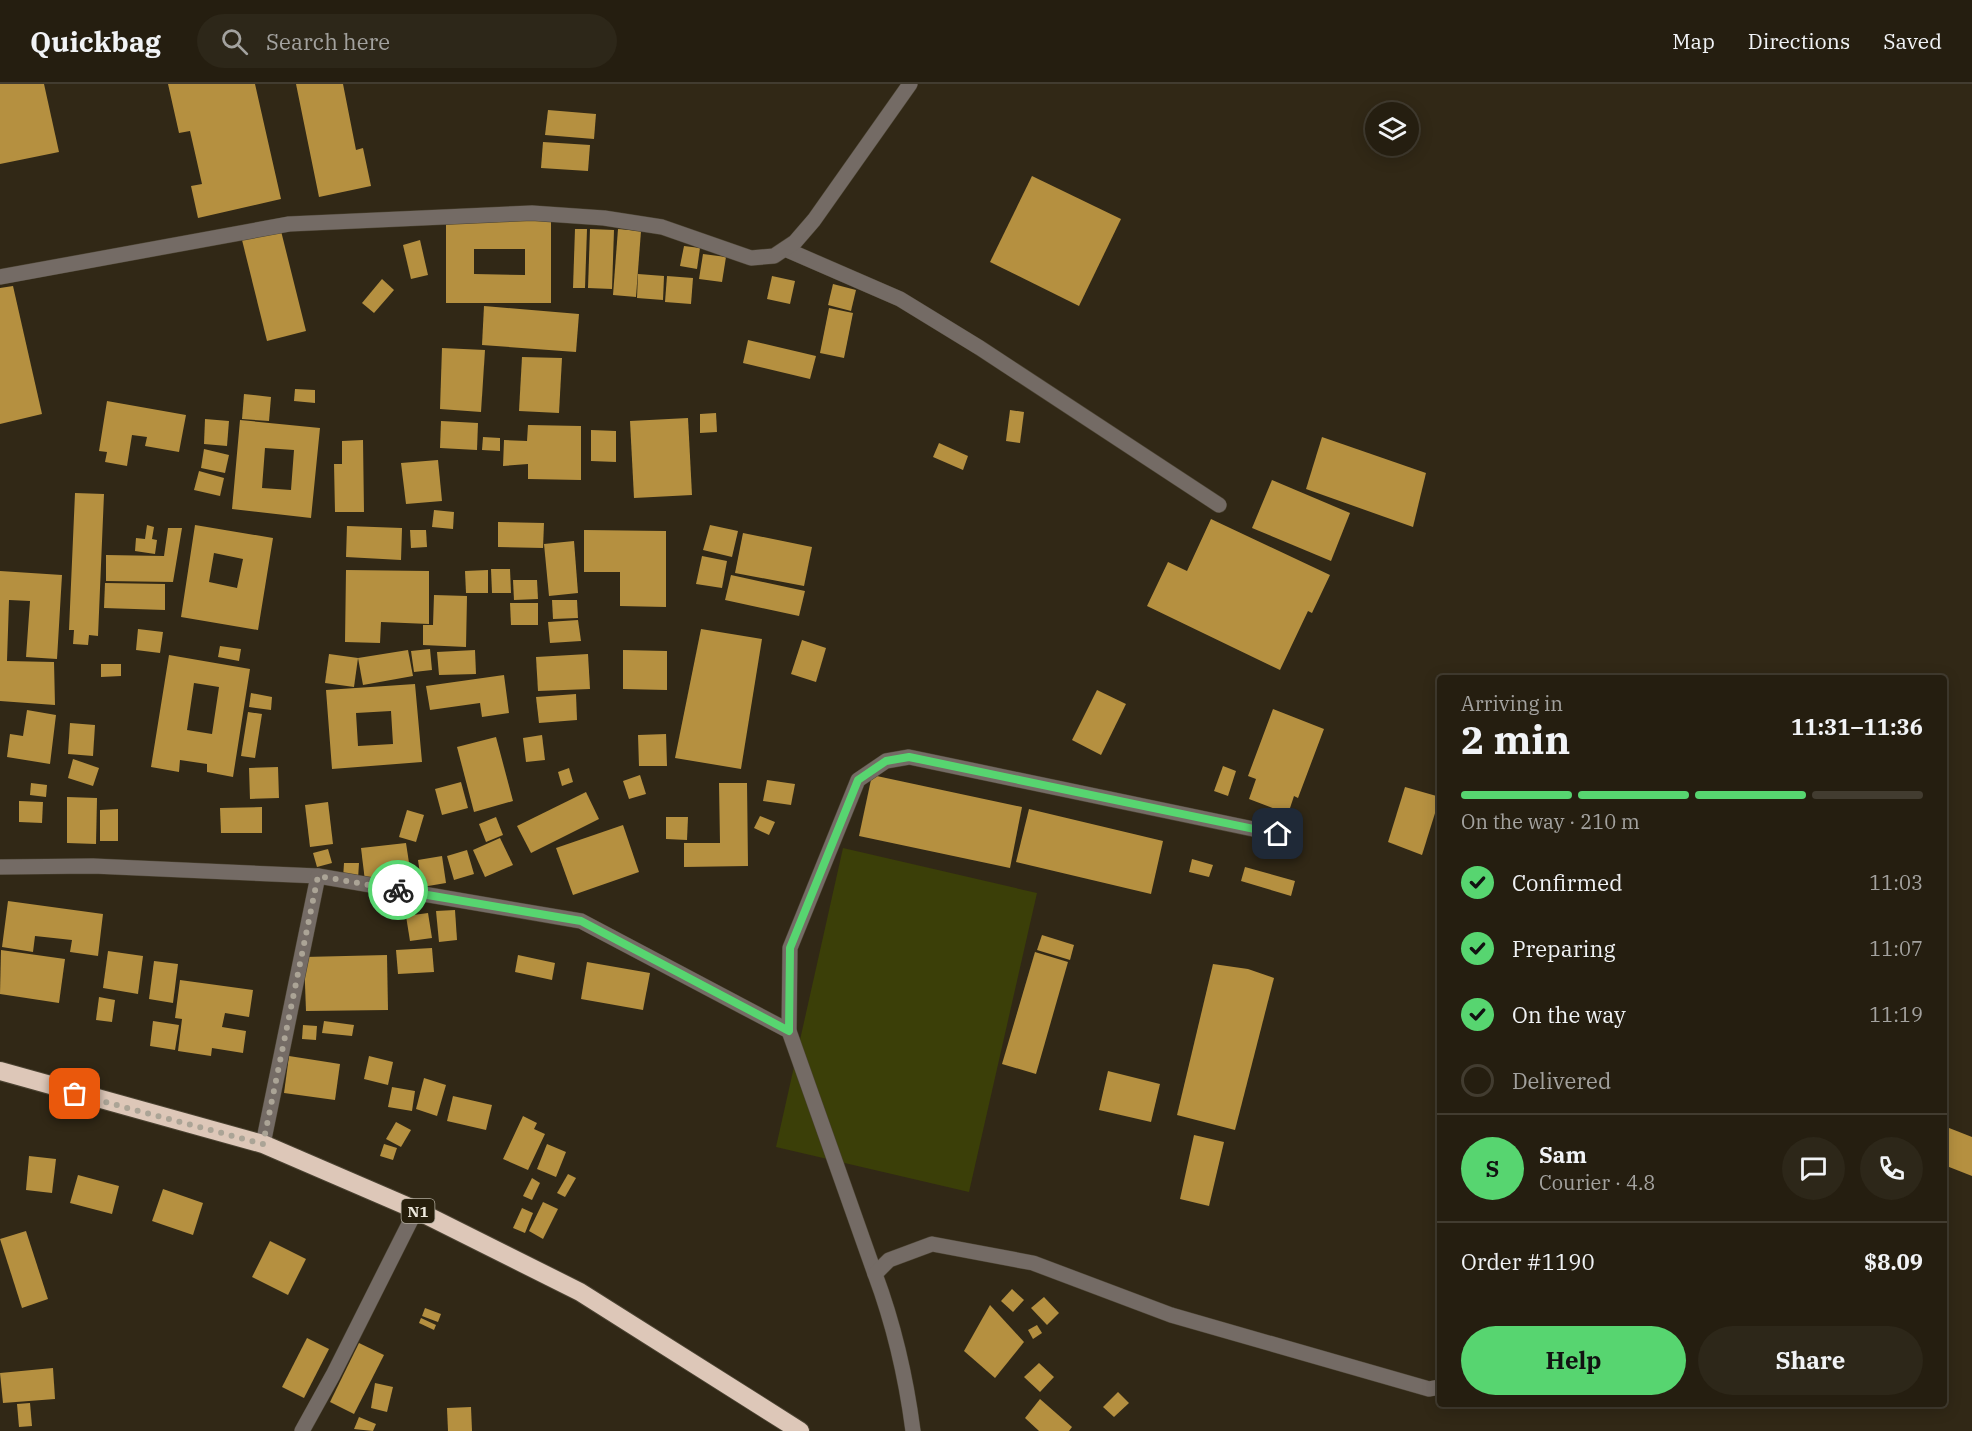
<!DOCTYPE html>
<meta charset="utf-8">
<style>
body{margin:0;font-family:"IBM Plex Serif",serif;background:#2d2719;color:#f1f3f6;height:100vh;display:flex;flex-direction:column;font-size:22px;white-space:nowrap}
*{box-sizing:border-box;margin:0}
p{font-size:20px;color:#a3a29f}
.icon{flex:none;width:33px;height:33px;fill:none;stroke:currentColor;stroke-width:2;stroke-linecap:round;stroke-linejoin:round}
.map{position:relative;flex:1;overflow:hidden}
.side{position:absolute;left:1437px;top:591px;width:510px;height:732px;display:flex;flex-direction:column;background:#251e10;border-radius:6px;box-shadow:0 3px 15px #0003,0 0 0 2px #423c30}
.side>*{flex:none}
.fabs{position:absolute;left:1365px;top:18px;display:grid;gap:12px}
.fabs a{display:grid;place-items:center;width:54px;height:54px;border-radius:50%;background:#251e10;box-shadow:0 3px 15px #0003,0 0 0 2px #423c30;font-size:30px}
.pin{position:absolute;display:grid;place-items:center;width:51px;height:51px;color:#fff;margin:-26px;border-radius:12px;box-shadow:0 3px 9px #0006}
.courier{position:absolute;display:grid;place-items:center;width:60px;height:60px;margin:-30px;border:4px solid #57d570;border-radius:50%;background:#fff;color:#222;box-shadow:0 2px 8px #0007}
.head em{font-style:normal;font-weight:700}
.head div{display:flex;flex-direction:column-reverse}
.head{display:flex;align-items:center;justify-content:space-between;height:102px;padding:0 24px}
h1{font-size:39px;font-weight:700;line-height:45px}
.bar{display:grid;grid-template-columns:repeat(4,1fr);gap:9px 6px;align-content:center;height:72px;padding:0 24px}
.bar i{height:8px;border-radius:4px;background:#423c30}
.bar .active{background:#57d570}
.bar p{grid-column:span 4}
.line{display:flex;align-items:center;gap:15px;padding:0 24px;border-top:2px solid #423c30}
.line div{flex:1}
.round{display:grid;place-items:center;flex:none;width:63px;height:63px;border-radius:32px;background:#2d2719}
ol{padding:0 24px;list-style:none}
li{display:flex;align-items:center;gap:18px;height:66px}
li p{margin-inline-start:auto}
li .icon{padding:6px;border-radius:50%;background:#57d570;color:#111;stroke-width:4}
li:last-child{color:#a3a29f}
li i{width:33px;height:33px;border:3px solid #423c30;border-radius:50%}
.primary-button{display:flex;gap:12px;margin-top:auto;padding:12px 24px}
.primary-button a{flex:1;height:69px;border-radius:36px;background:#57d570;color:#111;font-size:24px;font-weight:700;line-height:69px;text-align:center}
.primary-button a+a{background:#2d2719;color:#f1f3f6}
header{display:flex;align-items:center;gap:36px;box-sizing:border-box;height:84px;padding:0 30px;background:#251e10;border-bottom:2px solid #423c30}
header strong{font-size:28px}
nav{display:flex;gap:33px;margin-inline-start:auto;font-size:21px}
.search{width:420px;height:54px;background:#2d2719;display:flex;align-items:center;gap:15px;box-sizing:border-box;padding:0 21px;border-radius:33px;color:#a3a29f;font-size:22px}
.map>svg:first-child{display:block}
.green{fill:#3b3f08}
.building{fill:#b59040;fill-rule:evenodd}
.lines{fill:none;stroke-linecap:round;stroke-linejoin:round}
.minor-casing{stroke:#4b4332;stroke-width:16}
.highway-casing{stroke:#4b4332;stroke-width:20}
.minor{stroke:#746b65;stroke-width:15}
.highway{stroke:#ddc7b8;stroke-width:18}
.done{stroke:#aba496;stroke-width:6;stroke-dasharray:0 10.8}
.route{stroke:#57d570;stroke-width:8}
.labels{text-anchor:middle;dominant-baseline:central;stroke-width:6;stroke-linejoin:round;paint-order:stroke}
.shield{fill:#271f0c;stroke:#b1ab9d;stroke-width:1.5}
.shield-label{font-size:15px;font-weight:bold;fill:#ece7db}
</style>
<header>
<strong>Quickbag</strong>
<div class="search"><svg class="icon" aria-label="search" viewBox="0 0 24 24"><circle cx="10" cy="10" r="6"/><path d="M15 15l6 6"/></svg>Search here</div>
<nav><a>Map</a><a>Directions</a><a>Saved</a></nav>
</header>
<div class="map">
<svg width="1972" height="1347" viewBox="0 0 1972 1347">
<rect width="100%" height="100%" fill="#312816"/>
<polygon class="green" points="843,764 1037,809 969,1108 776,1063"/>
<g class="building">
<polygon points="0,0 44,0 59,68 0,80"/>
<polygon points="168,0 255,0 281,115 198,134 191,102 202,100 190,47 179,49"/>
<polygon points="296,0 343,0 356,66 363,64 371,102 319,113"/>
<polygon points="548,26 596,30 594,55 545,51"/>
<polygon points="543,58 590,61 588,87 541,84"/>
<polygon points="1032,92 1121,135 1079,222 990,178"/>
<path d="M 446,136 L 551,136 L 551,219 L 446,219 ZM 474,165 L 525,165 L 525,191 L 474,190 Z"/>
<polygon points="575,145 587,145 585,204 573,204"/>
<polygon points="590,145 614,146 612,205 588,204"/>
<polygon points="618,145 641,147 636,213 613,211"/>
<polygon points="281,147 306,247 267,257 242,156"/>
<polygon points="420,156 428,191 411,195 403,161"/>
<polygon points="684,162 700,164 697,185 680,182"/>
<polygon points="703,170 726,173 722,198 699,195"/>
<polygon points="638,190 664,192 663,216 637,214"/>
<polygon points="667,192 693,194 691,220 665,218"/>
<polygon points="772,192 795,197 790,220 767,215"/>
<polygon points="382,195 394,206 374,229 362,219"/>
<polygon points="833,200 856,206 851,227 828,221"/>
<polygon points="13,202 42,330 0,340 0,204"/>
<polygon points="484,222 579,230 576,268 482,261"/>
<polygon points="829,224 853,229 844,274 820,269"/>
<polygon points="748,256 816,272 810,295 743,279"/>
<polygon points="442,264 485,266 481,328 440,325"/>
<polygon points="522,273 562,274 559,329 519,327"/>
<polygon points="295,305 315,306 315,319 294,317"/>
<polygon points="244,310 271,313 269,337 242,335"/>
<polygon points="107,317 186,331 179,368 145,362 147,353 132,351 127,382 105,378 107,368 99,367"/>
<polygon points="1010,326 1024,328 1020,359 1006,357"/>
<polygon points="716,329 717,348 700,349 700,330"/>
<polygon points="688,334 692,411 634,414 630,337"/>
<polygon points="205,335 229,337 227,362 204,360"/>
<path d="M 240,336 L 320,344 L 311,434 L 232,425 ZM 265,364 L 294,366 L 291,406 L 262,404 Z"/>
<polygon points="441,337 478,339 477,366 440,364"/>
<polygon points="528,341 581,342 581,396 528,395 528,380 503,382 504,356 527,357"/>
<polygon points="591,346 616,347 616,378 591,377"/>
<polygon points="483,353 500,354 500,367 482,366"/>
<polygon points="1322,353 1426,389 1413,443 1306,405"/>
<polygon points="363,356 364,428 335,428 334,380 342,380 342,357"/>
<polygon points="939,359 968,372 963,386 933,373"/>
<polygon points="204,365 229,371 225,389 201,384"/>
<polygon points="438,376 442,417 406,420 401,379"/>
<polygon points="199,387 224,394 220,412 194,406"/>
<polygon points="1272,396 1350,429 1331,477 1252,444"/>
<polygon points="75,409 104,410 98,552 89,551 88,561 73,560 74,546 69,546"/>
<polygon points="434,426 454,428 453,445 432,443"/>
<polygon points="1211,435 1330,491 1312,529 1308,527 1280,586 1147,522 1168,478 1187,487"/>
<polygon points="498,438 544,439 543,464 498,463"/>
<polygon points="147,441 154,443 152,455 157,456 155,470 135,467 136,454 145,455"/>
<path d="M 195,441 L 273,454 L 258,546 L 181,533 ZM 214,469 L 243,475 L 237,504 L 209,498 Z"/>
<polygon points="710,441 738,447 732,473 703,466"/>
<polygon points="347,442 402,444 401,476 346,473"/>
<polygon points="168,444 182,444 173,498 106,497 106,471 164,472"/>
<polygon points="410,446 426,446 427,463 411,464"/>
<polygon points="584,446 666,447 666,523 620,522 620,488 584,488"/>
<polygon points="743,449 812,463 804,502 735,489"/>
<polygon points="574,457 578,509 549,512 544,460"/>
<polygon points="702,472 727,477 722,504 696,500"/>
<polygon points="491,485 510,485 511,509 492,509"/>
<polygon points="346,486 429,487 429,540 381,538 380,559 345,558"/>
<polygon points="488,486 488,509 466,509 465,487"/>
<polygon points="0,487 62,491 57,575 26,573 30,517 9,516 7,577 54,578 55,621 0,617"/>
<polygon points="731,491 805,507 799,532 725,516"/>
<polygon points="513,496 537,496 538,515 514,516"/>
<polygon points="105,499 165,500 165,526 104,524"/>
<polygon points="434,511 467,512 466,563 423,561 423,541 433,541"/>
<polygon points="552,516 577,516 578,534 553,535"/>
<polygon points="510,519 538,519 538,541 511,541"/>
<polygon points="578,536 581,557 550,559 548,538"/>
<polygon points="138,545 163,548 160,569 136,566"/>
<polygon points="701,545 762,555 741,685 675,674"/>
<polygon points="802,556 826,564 816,598 791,590"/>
<polygon points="220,562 241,565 239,577 218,573"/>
<polygon points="430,565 432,586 414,588 411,567"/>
<polygon points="408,566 413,592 363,601 358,574"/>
<polygon points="475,566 476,590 439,591 437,568"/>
<polygon points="623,566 667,567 667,606 623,605"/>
<polygon points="329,570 358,574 354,603 325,599"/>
<polygon points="588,570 590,605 538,607 536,573"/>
<path d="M 169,571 L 250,585 L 233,693 L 207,688 L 207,680 L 180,676 L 179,688 L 151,683 ZM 194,599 L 219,603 L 212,650 L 187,646 Z"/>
<polygon points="101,580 121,580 121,592 101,593"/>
<polygon points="504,591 509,629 482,633 480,619 430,626 426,602"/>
<path d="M 415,600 L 422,678 L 332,685 L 326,606 ZM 391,627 L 393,660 L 358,662 L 356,629 Z"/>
<polygon points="1097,606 1126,620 1101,671 1072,656"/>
<polygon points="251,609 272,613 271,626 249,623"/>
<polygon points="576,610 577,636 539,639 536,613"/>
<polygon points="1273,625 1324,645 1298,714 1294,712 1288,730 1249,715 1256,695 1248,692"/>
<polygon points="27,626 56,631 50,680 7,673 10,650 23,652"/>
<polygon points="248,628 262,630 255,674 241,672"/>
<polygon points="70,639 95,641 93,672 68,670"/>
<polygon points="666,650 667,682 639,682 638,651"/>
<polygon points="542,651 545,676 526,678 523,654"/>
<polygon points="496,653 513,717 474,728 457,663"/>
<polygon points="73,675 99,684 93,702 68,694"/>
<polygon points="1223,682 1236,687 1228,712 1214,707"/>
<polygon points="278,683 279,714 250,715 249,684"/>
<polygon points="569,684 573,698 562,702 558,688"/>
<polygon points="640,691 646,710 629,715 623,697"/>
<polygon points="872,691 1022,723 1010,784 859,752"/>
<polygon points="767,696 795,700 791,721 763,717"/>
<polygon points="461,698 468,724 442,731 435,705"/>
<polygon points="31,699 47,701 46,713 30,711"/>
<polygon points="719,699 747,699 748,782 684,783 684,759 720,759"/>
<polygon points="1405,703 1440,713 1422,771 1388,758"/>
<polygon points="586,708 599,735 531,769 517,742"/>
<polygon points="67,713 97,714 96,760 67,759"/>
<polygon points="19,717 43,718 42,739 19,738"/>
<polygon points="328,718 333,760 310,763 305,721"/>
<polygon points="262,723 262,749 221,749 220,724"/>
<polygon points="118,725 118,757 100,757 100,726"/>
<polygon points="1029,725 1163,757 1151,810 1016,778"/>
<polygon points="407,726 424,731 416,758 399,753"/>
<polygon points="760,732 775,738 769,751 754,744"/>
<polygon points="496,733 503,751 486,758 479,740"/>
<polygon points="666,733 688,733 687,756 666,755"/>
<polygon points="623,741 639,788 573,811 556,764"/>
<polygon points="500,754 513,781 485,793 473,766"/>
<polygon points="406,759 411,792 365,797 361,764"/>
<polygon points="328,765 332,779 317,783 313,769"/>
<polygon points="467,766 474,790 454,796 447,772"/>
<polygon points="442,772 446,799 422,803 418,776"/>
<polygon points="1192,775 1213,781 1209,793 1189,788"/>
<polygon points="344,779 359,779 358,795 343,795"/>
<polygon points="1245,783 1295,797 1291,812 1241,797"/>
<polygon points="8,817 103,830 98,872 70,868 72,856 35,852 33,868 2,863"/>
<polygon points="455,826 457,856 439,858 436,827"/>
<polygon points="428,829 432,854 410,857 406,832"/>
<polygon points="1042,851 1074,861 1070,876 1037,866"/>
<polygon points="432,864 434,888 398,890 396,866"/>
<polygon points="1,866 65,875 59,919 0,910"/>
<polygon points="108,867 143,872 138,910 103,904"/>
<polygon points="1035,868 1068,878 1036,990 1002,980"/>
<polygon points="387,871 388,926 306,927 304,873"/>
<polygon points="518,871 555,879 552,896 515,888"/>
<polygon points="154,877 178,880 173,919 149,915"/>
<polygon points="587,878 650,889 643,926 581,915"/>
<polygon points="1213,880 1248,885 1274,894 1235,1046 1177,1031"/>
<polygon points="180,896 253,906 249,933 225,929 222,943 246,947 243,969 212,964 211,972 178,967 182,935 175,934"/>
<polygon points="99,913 115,916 112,938 96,936"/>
<polygon points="153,937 179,941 175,966 150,962"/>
<polygon points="324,937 354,941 352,952 322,949"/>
<polygon points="303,941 317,942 316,956 302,955"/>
<polygon points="289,972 340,980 335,1016 284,1009"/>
<polygon points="369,972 393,978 388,1001 364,995"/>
<polygon points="1108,987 1160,1000 1151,1038 1099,1026"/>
<polygon points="424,994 446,1001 437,1032 416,1025"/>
<polygon points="392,1003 415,1007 412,1027 388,1023"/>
<polygon points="453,1012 492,1021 486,1046 447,1037"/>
<polygon points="523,1032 537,1039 534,1045 545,1050 528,1086 503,1075"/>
<polygon points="396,1038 411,1046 401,1063 386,1055"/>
<polygon points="1944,1042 1972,1053 1972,1092 1944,1081"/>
<polygon points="1194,1051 1224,1058 1209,1122 1180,1115"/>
<polygon points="384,1060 397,1064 393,1076 380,1072"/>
<polygon points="547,1060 566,1068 556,1093 537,1085"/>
<polygon points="29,1072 56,1075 52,1109 26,1106"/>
<polygon points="568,1090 576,1094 565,1113 557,1109"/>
<polygon points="78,1091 119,1102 112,1130 70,1119"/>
<polygon points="532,1094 540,1099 532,1116 523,1112"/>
<polygon points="163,1105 203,1119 193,1151 152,1137"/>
<polygon points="543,1118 558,1125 543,1155 529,1147"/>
<polygon points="522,1124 533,1129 525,1149 513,1144"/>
<polygon points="26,1147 48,1215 22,1224 0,1155"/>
<polygon points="270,1157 306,1175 288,1211 252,1193"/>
<polygon points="1012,1205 1024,1216 1013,1228 1001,1217"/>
<polygon points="1044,1213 1059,1229 1047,1241 1031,1224"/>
<polygon points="990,1221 1024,1258 995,1294 964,1267"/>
<polygon points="425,1224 441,1230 438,1238 422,1232"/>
<polygon points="421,1234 436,1241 434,1246 419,1239"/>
<polygon points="1037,1241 1042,1249 1033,1255 1028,1246"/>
<polygon points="307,1254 329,1265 304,1314 282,1303"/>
<polygon points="359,1259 384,1271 354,1330 330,1318"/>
<polygon points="1039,1279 1054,1293 1040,1308 1024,1293"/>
<polygon points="53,1284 55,1315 3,1319 0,1289"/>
<polygon points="375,1299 393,1303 387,1328 371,1324"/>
<polygon points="1118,1308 1129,1319 1114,1333 1103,1323"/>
<polygon points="1040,1315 1072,1343 1069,1347 1039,1347 1025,1334"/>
<polygon points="30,1319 32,1342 19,1343 17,1320"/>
<polygon points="471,1323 472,1347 448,1347 447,1324"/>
<polygon points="359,1333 376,1340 373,1347 354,1345"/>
</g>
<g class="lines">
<g class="minor-casing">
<g id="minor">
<polyline points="785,165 900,215 980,264 1219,421"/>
<polyline points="0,193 289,140 532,129 604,134 662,143 751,174 774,172 795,158 814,136 910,0"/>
<polyline points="0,783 93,782 318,792 581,837 789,947"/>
<polyline points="263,1060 318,792"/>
<polyline points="875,1190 789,947 790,864 858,696 886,677 909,673 1277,750"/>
<polyline points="302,1347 333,1291 416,1126"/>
<path d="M 913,1347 C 906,1293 894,1241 875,1190 L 889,1176 L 932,1160 L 1033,1179 L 1171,1231 L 1429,1305 L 1440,1303"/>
</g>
</g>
<g class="highway-casing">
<polyline id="highway" points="0,987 263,1060 416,1126 580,1208 800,1347"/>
</g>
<use href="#minor" class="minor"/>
<use href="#highway" class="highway"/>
</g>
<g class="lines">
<polyline class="done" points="75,1010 263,1060 318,792 398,806"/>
<polyline class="route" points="398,806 581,837 789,947 790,864 858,696 886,677 909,673 1278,750"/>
</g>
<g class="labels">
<rect class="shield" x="401.5" y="1115" width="33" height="24" rx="4.5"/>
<g class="shield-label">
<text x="418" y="1127">N1</text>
</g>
</g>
</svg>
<div class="fabs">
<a><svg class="icon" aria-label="layers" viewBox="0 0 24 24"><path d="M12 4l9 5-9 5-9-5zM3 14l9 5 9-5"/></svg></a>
</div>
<div class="pin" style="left:75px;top:1010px;background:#ea580c"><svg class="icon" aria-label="bag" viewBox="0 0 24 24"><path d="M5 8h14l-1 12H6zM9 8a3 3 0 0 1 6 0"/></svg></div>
<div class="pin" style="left:1278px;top:750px;background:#1f2937"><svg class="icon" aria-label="home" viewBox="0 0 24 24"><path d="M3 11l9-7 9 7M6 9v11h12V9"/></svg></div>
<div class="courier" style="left:398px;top:806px"><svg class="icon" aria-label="bike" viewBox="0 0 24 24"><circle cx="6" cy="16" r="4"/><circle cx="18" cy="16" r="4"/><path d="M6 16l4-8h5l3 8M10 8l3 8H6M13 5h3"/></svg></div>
<section class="side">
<div class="head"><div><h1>2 min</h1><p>Arriving in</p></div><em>11:31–11:36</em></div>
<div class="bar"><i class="active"></i><i class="active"></i><i class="active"></i><i></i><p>On the way · 210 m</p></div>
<ol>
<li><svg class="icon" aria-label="check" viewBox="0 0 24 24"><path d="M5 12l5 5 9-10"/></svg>Confirmed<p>11:03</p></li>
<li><svg class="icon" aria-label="check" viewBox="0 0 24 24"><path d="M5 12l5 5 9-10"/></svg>Preparing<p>11:07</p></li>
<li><svg class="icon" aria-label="check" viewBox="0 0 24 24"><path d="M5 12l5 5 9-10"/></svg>On the way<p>11:19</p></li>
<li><i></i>Delivered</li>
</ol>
<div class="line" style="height:108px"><b class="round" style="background:#57d570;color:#111">S</b><div><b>Sam</b><p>Courier · 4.8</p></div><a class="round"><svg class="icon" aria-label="chat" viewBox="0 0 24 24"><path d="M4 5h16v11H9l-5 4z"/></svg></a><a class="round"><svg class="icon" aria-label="phone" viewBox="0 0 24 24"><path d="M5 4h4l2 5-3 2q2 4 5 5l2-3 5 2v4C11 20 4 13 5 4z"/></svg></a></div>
<div class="line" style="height:78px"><div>Order #1190</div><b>$8.09</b></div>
<div class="primary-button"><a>Help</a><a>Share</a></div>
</section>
</div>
